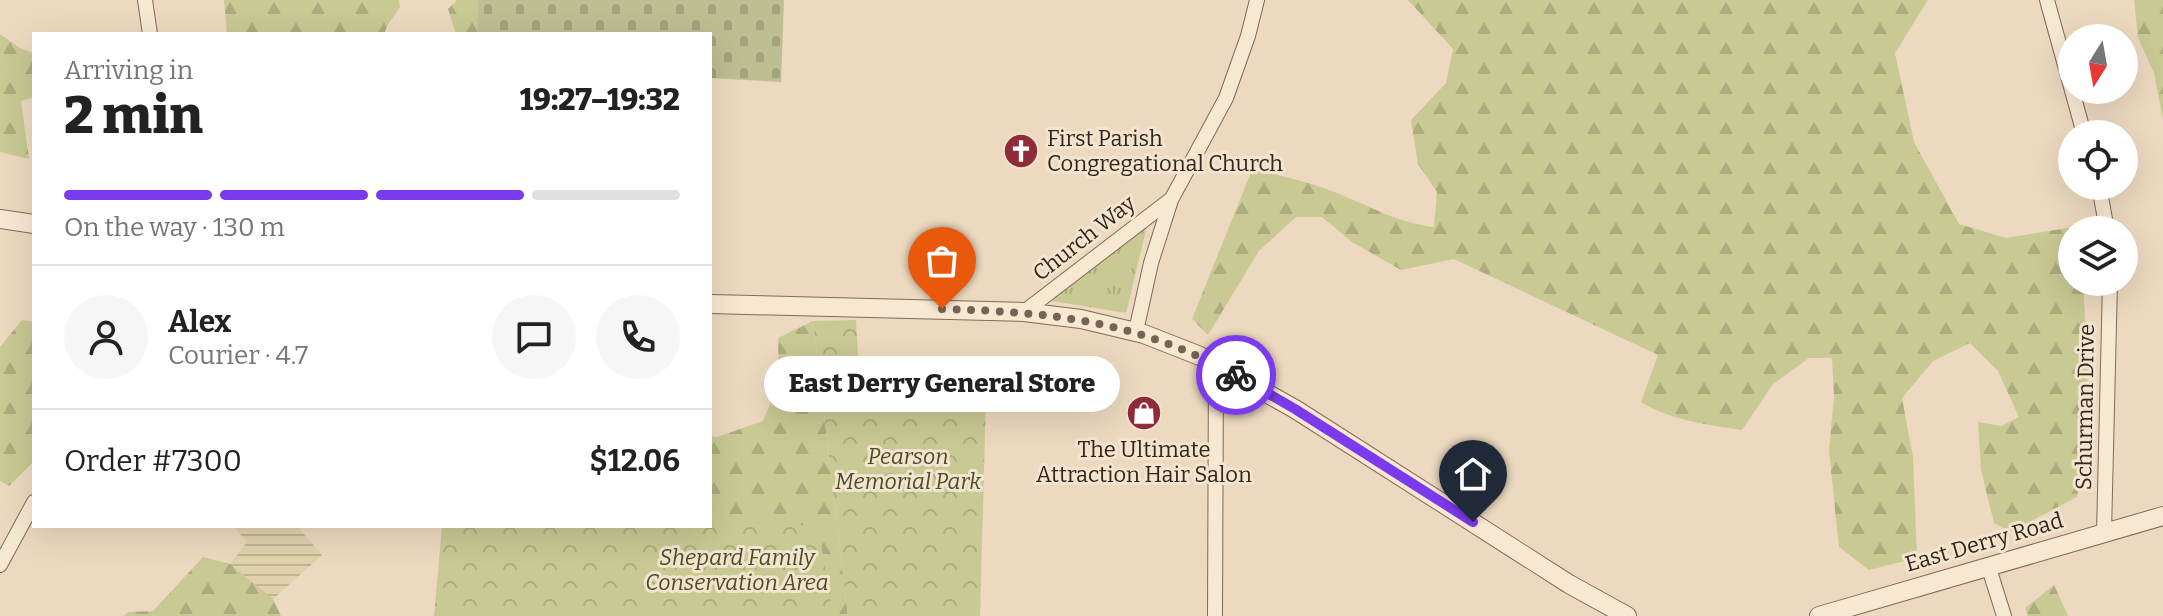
<!DOCTYPE html>
<meta charset="utf-8">
<style>
body{margin:0;font-family:Bitter,serif;background:#f6f6f6;color:#222;height:100vh;display:flex;flex-direction:column;font-size:30px;white-space:nowrap}
*{box-sizing:border-box;margin:0}
p{font-size:26px;color:#767676}
.icon{flex:none;width:44px;height:44px;fill:none;stroke:currentColor;stroke-width:2;stroke-linecap:round;stroke-linejoin:round}
.map{position:relative;flex:1;overflow:hidden}
.details{position:absolute;left:32px;top:32px;width:680px;height:496px;display:flex;flex-direction:column;background:#fff;border-radius:0px;box-shadow:0 8px 32px #0002}
.details>*{flex:none}
.needle{width:52px;rotate:191deg}
.buttons{position:absolute;left:2058px;top:24px;display:grid;gap:16px}
.buttons a{display:grid;place-items:center;width:80px;height:80px;border-radius:50%;background:#fff;box-shadow:0 8px 32px #0002;font-size:40px}
.pin{position:absolute;display:grid;place-items:center;width:68px;height:68px;color:#fff;margin:-82px -34px;border-radius:50% 50% 50% 0;rotate:-45deg;box-shadow:0 0 8px #0007}
.pin .icon{rotate:45deg}
.courier{position:absolute;display:grid;place-items:center;width:80px;height:80px;margin:-40px;border:6px solid #7c3aed;border-radius:50%;background:#fff;color:#222;box-shadow:0 2px 10px #0007}
.bubble{position:absolute;height:56px;border-radius:28px;background:#fff;box-shadow:0 8px 32px #0002;font-size:26px;font-weight:800;line-height:56px;text-align:center}
.head em{font-style:normal;font-weight:800}
.head div{display:flex;flex-direction:column-reverse}
.head{display:flex;align-items:center;justify-content:space-between;height:136px;padding:0 32px}
h1{font-size:52px;font-weight:800;line-height:60px}
.bar{display:grid;grid-template-columns:repeat(4,1fr);gap:12px 8px;align-content:center;height:96px;padding:0 32px}
.bar i{height:10px;border-radius:6px;background:#e0e0e0}
.bar .on{background:#7c3aed}
.bar p{grid-column:span 4}
.line{display:flex;align-items:center;gap:20px;padding:0 32px;border-top:2px solid #e0e0e0}
.line div{flex:1}
.round{display:grid;place-items:center;flex:none;width:84px;height:84px;border-radius:42px;background:#f6f6f6}
.map>svg:first-child{display:block}
.farmland{fill:url(#farmland-rules)}
.grass{fill:url(#grass-tufts)}
.forest{fill:url(#forest-firs)}
.cemetery{fill:url(#cemetery-stones)}
.park{fill:url(#park-crowns)}
.lines{fill:none;stroke-linecap:round;stroke-linejoin:round}
.minor-casing{stroke:#846a58;stroke-width:16}
.tertiary-casing{stroke:#846a58;stroke-width:20}
.minor{stroke:#f7e8d2;stroke-width:14}
.tertiary{stroke:#f7e8d2;stroke-width:18}
.done{stroke:#746455;stroke-width:8;stroke-dasharray:0 14.4}
.route{stroke:#7c3aed;stroke-width:10}
.labels{text-anchor:middle;dominant-baseline:central;stroke-width:6;stroke-linejoin:round;paint-order:stroke}
.poi-label{font-size:22px;fill:#34251c;stroke:#f3e4cf;text-anchor:start}
.street-label{font-size:22px;fill:#34251c;stroke:#f3e4cf}
.park-label{font-size:22px;font-style:italic;fill:#4a4f24;stroke:#f3e4cf}
</style>
<div class="map">
<svg width="2163" height="616" viewBox="0 0 2163 616">
<defs>
<pattern id="farmland-rules" width="6" height="5" patternUnits="userSpaceOnUse" patternTransform="scale(2)"><rect width="6" height="5" fill="#e1d2ad"/><path d="M0 2.5h6" fill="none" stroke="#c2b494"/></pattern>
<pattern id="grass-tufts" width="24" height="20" patternUnits="userSpaceOnUse" patternTransform="scale(2)"><rect width="24" height="20" fill="#c9c994"/><path d="M3 7l-1-3M5 7V3M7 7l1-3M15 17l-1-3M17 17v-4M19 17l1-3" fill="none" stroke="#adac7f"/></pattern>
<pattern id="forest-firs" width="22" height="20" patternUnits="userSpaceOnUse" patternTransform="scale(2)"><rect width="22" height="20" fill="#c9c994"/><path d="M5 1l3.5 6h-7zM16 11l3.5 6h-7z" fill="#adac7f"/></pattern>
<pattern id="cemetery-stones" width="16" height="16" patternUnits="userSpaceOnUse" patternTransform="scale(2)"><rect width="16" height="16" fill="#bebe93"/><path d="M2 7V4a2 2 0 0 1 4 0v3zM10 15v-3a2 2 0 0 1 4 0v3z" fill="#a4a37e"/></pattern>
<pattern id="park-crowns" width="20" height="18" patternUnits="userSpaceOnUse" patternTransform="scale(2)"><rect width="20" height="18" fill="#c9c994"/><path d="M2 6a3 3 0 1 1 6 0M12 15a3 3 0 1 1 6 0" fill="none" stroke="#adac7f"/></pattern>
</defs>
<rect width="100%" height="100%" fill="#ecd9bf"/>
<polygon class="farmland" points="233,526 297,526 322,555 273,599 230,564 247,542"/>
<polygon class="grass" points="1148,222 1126,313 1046,300"/>
<g class="forest">
<polygon points="224,0 399,0 400,7 387,26 384,34 227,34"/>
<polygon points="457,0 478,0 477,34 456,34 448,9"/>
<path d="M 1408,0 L 1928,0 L 1895,53 L 1914,142 L 1959,224 L 2006,238 L 2080,226 L 2080,230 L 2072,230 L 2072,282 L 2083,282 L 2088,373 L 2083,452 L 2077,497 L 2010,532 L 1994,523 L 1981,470 L 1978,422 L 2001,426 L 2019,417 L 1998,371 L 1970,343 L 1933,361 L 1902,398 L 1913,457 L 1917,558 L 1869,570 L 1839,547 L 1829,451 L 1834,396 L 1832,358 L 1809,358 L 1773,384 L 1742,430 C 1708,425 1670,420 1641,402 L 1658,355 L 1454,259 L 1401,270 L 1352,242 L 1322,217 L 1296,217 L 1259,251 L 1208,335 L 1192,319 L 1252,170 C 1284,176 1314,183 1344,196 C 1376,209 1399,223 1434,227 L 1437,192 L 1418,164 L 1411,120 L 1446,83 L 1453,49 Z"/>
<polygon points="2134,0 2163,0 2163,120 2154,73 2138,38"/>
<polygon points="0,34 20,48 34,53 34,97 21,101 29,159 0,152"/>
<polygon points="22,320 34,322 34,461 9,486 0,481 0,347"/>
<polygon points="813,321 848,616 664,616 710,526 710,436 717,437 763,421 779,382 778,338"/>
<polygon points="203,557 230,564 273,599 281,616 124,616 128,612 153,611"/>
<polygon points="2054,585 2068,616 2028,616 2025,608"/>
</g>
<polygon class="cemetery" points="478,0 784,0 781,82 710,78 710,34 477,34"/>
<g class="park">
<polygon points="856,320 860,388 986,396 980,616 848,616 813,321"/>
<polygon points="710,521 818,526 833,616 434,616 442,526 710,526"/>
</g>
<g class="lines">
<g class="minor-casing">
<g id="minor">
<polyline points="145,0 150,34"/>
<polyline points="2047,0 2084,134"/>
<polyline points="2099,186 2107,230"/>
<polyline points="1024,312 1170,200"/>
<polyline points="1136,331 1151,263 1171,200 1226,98 1248,36 1257,0"/>
<polyline points="2104,533 2110,282"/>
<polyline points="0,565 34,502"/>
<polyline points="1988,565 2004,616"/>
<polyline points="1215,616 1216,364"/>
</g>
</g>
<g class="tertiary-casing">
<g id="tertiary">
<polyline points="0,219 34,224"/>
<polyline points="710,304 1024,312 1081,319 1144,334 1200,356 1295,409 1569,584 1627,616"/>
<polyline points="1819,616 2163,516"/>
</g>
</g>
<use href="#minor" class="minor"/>
<use href="#tertiary" class="tertiary"/>
</g>
<g class="lines">
<path class="done" d="M 942,309 C 1054,312 1136,321 1236,375"/>
<polyline class="route" points="1236,375 1295,409 1473,522"/>
</g>
<defs>
<g id="church-disc" transform="scale(1.8)"><circle r="9.5" fill="#902b38" stroke="#f3e4cf"/><path d="M-1.2-6h2.4v3.5h3.3v2.4h-3.3V6h-2.4V-.1h-3.3v-2.4h3.3Z" fill="#fff"/></g>
<g id="shop-disc" transform="scale(1.8)"><circle r="9.5" fill="#902b38" stroke="#f3e4cf"/><path d="M-5-2.5h2.3a2.7 3.5 0 0 1 5.4 0H5L5.5 6h-11ZM-1.5-2.5h3a1.5 2.3 0 0 0-3 0Z" fill="#fff"/></g>
</defs>
<g fill-rule="evenodd">
<use href="#church-disc" x="1021" y="151"/>
<use href="#shop-disc" x="1144" y="413"/>
</g>
<g class="labels">
<g class="poi-label">
<text x="1047" y="138">First Parish<tspan x="1047" dy="25">Congregational Church</tspan></text>
<text x="1144" y="449" text-anchor="middle">The Ultimate<tspan x="1144" dy="25">Attraction Hair Salon</tspan></text>
</g>
<g class="street-label">
<text transform="translate(1084 238) rotate(-38)">Church Way</text>
<text transform="translate(2085 407) rotate(-89)">Schurman Drive</text>
<text transform="translate(1984 542) rotate(-16)">East Derry Road</text>
</g>
<g class="park-label">
<text x="908" y="456">Pearson<tspan x="908" dy="25">Memorial Park</tspan></text>
<text x="737" y="557">Shepard Family<tspan x="737" dy="25">Conservation Area</tspan></text>
</g>
</g>
</svg>
<div class="buttons">
<a><svg class="needle" viewBox="-14 -14 28 28"><path d="M0-13l5 13h-10z" fill="#e53935"/><path d="M0 13l5-13h-10z" fill="#767676"/></svg></a>
<a><svg class="icon" aria-label="locate" viewBox="0 0 24 24"><circle cx="12" cy="12" r="6"/><path d="M12 2v4M12 18v4M2 12h4M18 12h4"/></svg></a>
<a><svg class="icon" aria-label="layers" viewBox="0 0 24 24"><path d="M12 4l9 5-9 5-9-5zM3 14l9 5 9-5"/></svg></a>
</div>
<div class="pin" style="left:942px;top:309px;background:#ea580c"><svg class="icon" aria-label="bag" viewBox="0 0 24 24"><path d="M5 8h14l-1 12H6zM9 8a3 3 0 0 1 6 0"/></svg></div>
<div class="pin" style="left:1473px;top:522px;background:#1f2937"><svg class="icon" aria-label="home" viewBox="0 0 24 24"><path d="M3 11l9-7 9 7M6 9v11h12V9"/></svg></div>
<div class="courier" style="left:1236px;top:375px"><svg class="icon" aria-label="bike" viewBox="0 0 24 24"><circle cx="6" cy="16" r="4"/><circle cx="18" cy="16" r="4"/><path d="M6 16l4-8h5l3 8M10 8l3 8H6M13 5h3"/></svg></div>
<div class="bubble" style="left:764px;top:356px;width:356px">East Derry General Store</div>
<section class="details">
<div class="head"><div><h1>2 min</h1><p>Arriving in</p></div><em>19:27–19:32</em></div>
<div class="bar"><i class="on"></i><i class="on"></i><i class="on"></i><i></i><p>On the way · 130 m</p></div>
<div class="line" style="height:144px"><a class="round"><svg class="icon" aria-label="person" viewBox="0 0 24 24"><circle cx="12" cy="8" r="4"/><path d="M4 21q1-7 8-7t8 7"/></svg></a><div><b>Alex</b><p>Courier · 4.7</p></div><a class="round"><svg class="icon" aria-label="chat" viewBox="0 0 24 24"><path d="M4 5h16v11H9l-5 4z"/></svg></a><a class="round"><svg class="icon" aria-label="phone" viewBox="0 0 24 24"><path d="M5 4h4l2 5-3 2q2 4 5 5l2-3 5 2v4C11 20 4 13 5 4z"/></svg></a></div>
<div class="line" style="height:104px"><div>Order #7300</div><b>$12.06</b></div>
</section>
</div>
